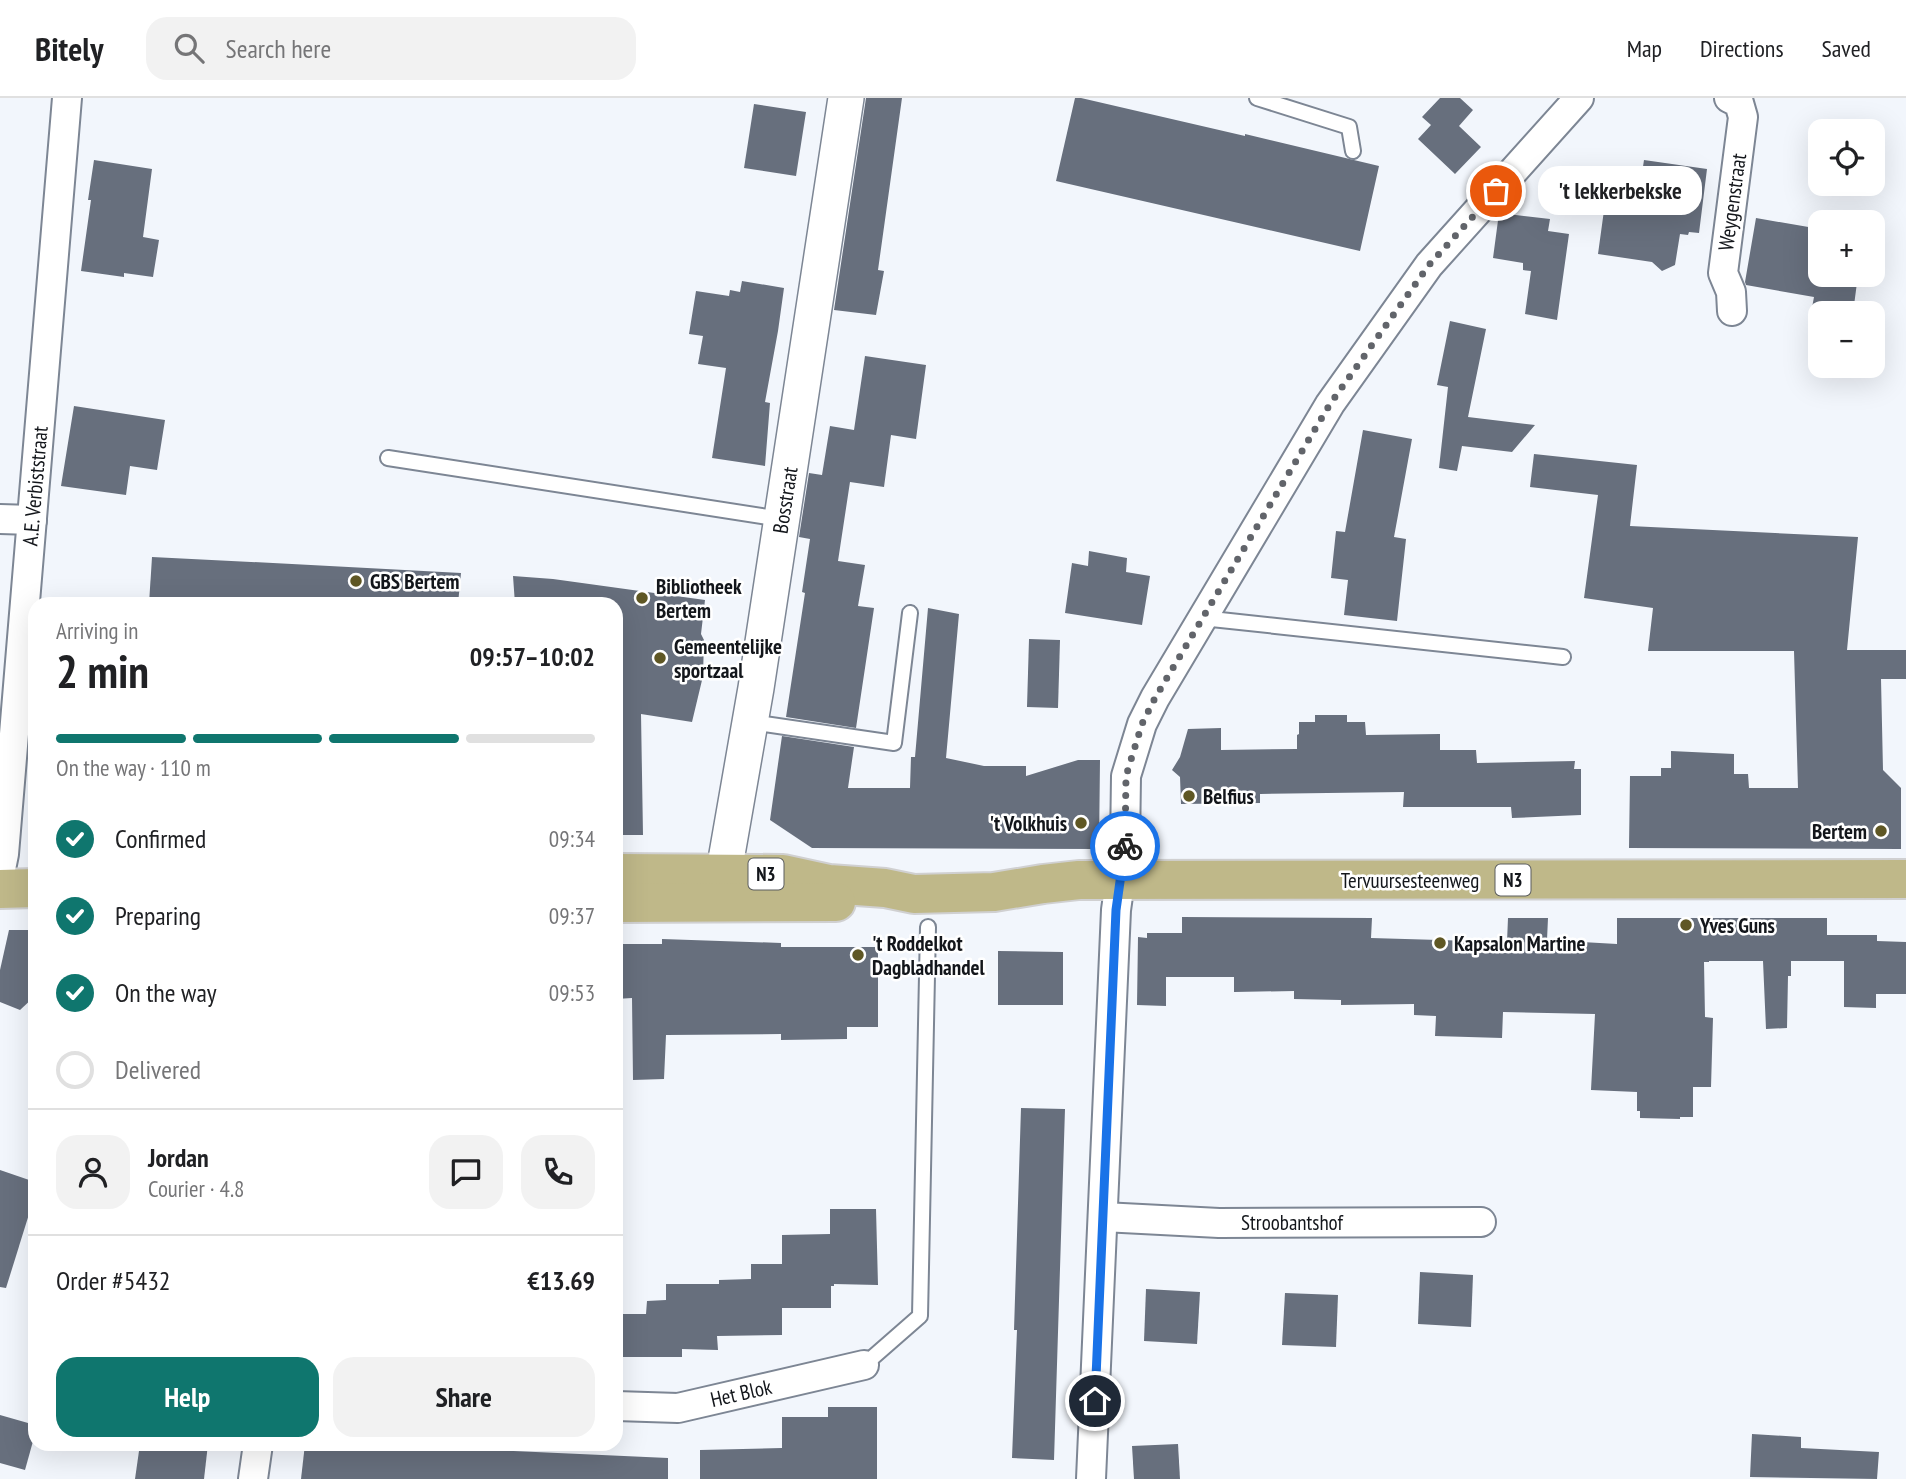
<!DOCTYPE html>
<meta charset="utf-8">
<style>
body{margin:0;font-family:"PT Sans Narrow",sans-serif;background:#f2f2f2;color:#202124;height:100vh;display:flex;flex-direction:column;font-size:26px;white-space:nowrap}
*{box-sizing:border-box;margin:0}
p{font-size:23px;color:#757577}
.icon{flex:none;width:38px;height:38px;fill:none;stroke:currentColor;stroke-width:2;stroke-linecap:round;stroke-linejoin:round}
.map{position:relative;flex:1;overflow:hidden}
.sheet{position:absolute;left:28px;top:499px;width:595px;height:854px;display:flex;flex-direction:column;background:#fff;border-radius:21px;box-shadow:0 7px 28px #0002}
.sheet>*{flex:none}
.controls{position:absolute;left:1808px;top:21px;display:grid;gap:14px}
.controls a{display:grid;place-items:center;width:77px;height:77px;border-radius:14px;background:#fff;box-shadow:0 7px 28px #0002;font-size:35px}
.pin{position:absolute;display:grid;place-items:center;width:60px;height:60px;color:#fff;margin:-30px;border:4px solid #fff;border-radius:50%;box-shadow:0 2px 7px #0007}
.courier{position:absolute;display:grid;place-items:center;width:70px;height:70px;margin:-35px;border:5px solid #1a73e8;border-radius:50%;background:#fff;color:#222;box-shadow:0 2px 9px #0007}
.bubble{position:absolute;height:49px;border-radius:21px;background:#fff;box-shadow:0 7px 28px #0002;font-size:23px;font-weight:600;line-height:49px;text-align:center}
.overview em{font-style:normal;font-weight:600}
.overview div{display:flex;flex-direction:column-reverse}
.overview{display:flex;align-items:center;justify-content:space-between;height:119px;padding:0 28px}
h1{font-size:46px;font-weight:600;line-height:52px}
.bar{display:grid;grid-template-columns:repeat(4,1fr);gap:10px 7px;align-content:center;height:84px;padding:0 28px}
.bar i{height:9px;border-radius:5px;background:#e0e0e0}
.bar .selected{background:#0f766e}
.bar p{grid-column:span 4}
.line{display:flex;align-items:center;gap:18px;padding:0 28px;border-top:2px solid #e0e0e0}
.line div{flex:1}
.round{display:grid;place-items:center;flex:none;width:74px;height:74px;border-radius:21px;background:#f2f2f2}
ol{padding:0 28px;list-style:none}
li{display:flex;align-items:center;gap:21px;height:77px}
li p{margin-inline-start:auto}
li .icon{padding:7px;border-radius:50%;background:#0f766e;color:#fff;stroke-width:4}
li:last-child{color:#757577}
li i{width:38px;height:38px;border:4px solid #e0e0e0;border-radius:50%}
.primary-button{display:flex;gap:14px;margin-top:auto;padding:14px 28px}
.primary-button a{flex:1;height:80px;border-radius:21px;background:#0f766e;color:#fff;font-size:28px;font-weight:600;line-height:80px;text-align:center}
.primary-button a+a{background:#f2f2f2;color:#202124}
header{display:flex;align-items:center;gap:42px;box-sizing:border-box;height:98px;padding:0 35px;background:#fff;border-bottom:2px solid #e0e0e0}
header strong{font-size:33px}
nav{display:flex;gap:38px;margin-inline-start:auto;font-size:24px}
.search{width:490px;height:63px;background:#f2f2f2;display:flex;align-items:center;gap:18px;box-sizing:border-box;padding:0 24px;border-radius:21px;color:#757577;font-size:26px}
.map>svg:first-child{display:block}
.building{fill:#676f7d}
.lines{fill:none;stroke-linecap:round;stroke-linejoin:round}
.service-casing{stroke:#7d8694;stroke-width:18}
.minor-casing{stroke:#7d8694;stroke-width:32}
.tertiary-casing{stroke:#7d8694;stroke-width:38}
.primary-casing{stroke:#d0d0d1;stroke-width:42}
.service{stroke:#fff;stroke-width:14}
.minor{stroke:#fff;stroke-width:28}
.tertiary{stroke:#fff;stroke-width:35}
.primary{stroke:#bfb889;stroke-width:38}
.done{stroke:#61646a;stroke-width:7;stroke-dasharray:0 12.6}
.route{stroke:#1a73e8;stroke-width:9}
.poi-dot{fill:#5f5724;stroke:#fff;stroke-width:2.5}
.labels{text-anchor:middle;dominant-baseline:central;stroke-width:5;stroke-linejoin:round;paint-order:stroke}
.shield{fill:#fff;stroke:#5a5c5f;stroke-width:2}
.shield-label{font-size:19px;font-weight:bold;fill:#13161b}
.street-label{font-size:21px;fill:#13161b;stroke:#fff}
.poi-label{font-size:21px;font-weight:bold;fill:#13161b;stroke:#fff;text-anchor:start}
</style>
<header>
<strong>Bitely</strong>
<div class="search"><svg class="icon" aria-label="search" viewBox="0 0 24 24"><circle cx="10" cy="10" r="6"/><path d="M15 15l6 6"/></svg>Search here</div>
<nav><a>Map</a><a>Directions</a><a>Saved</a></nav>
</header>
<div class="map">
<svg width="1906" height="1381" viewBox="0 0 1906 1381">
<rect width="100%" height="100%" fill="#f2f6fc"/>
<g class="building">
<polygon points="866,0 902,0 878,172 884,173 876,217 834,212"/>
<polygon points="1075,0 1081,0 1245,38 1245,36 1379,68 1360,153 1056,83"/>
<polygon points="1440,0 1460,0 1473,12 1459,28 1481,49 1455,76 1418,41 1431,27 1422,19"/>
<polygon points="754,6 806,14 796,78 744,70"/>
<polygon points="94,62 152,71 143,139 159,142 153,179 124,175 124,179 81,173 91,102 88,102"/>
<polygon points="1644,62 1707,71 1699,135 1689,134 1688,137 1680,136 1675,167 1662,173 1652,164 1598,156 1605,105 1621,108 1639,95"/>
<polygon points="1499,115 1550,121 1548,133 1569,136 1557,222 1525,216 1531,173 1523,172 1523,165 1493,160"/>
<polygon points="1756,120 1820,131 1820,177 1858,177 1853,215 1811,215 1814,199 1746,187 1745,184"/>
<polygon points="742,183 784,190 778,233 765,304 770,305 765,368 712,360 726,270 698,266 703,238 689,236 696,193 729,198 730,192 740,194"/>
<polygon points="1450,223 1486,231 1468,319 1535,327 1512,354 1462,348 1457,373 1439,370 1448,289 1437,287"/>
<polygon points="865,258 926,267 916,341 891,337 884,389 850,384 838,463 865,467 858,508 874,510 856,630 786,619 805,495 802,494 810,441 799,439 809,375 822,377 830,328 854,332"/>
<polygon points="74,308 165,322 157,372 130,368 126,397 61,388"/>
<polygon points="1363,332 1412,341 1394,439 1406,441 1397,523 1344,517 1348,482 1331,480 1336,433 1345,434"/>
<polygon points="1534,356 1637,367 1630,428 1858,439 1847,552 1906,552 1906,581 1881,581 1883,672 1901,690 1901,751 1629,750 1630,678 1661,678 1661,670 1671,670 1671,653 1734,656 1734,676 1748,676 1749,690 1798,690 1794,553 1648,553 1653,510 1584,500 1598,397 1530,389"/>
<polygon points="1089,453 1127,460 1126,474 1150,478 1142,527 1065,515 1072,465 1088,468"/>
<polygon points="152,459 292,466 461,475 458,506 149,506"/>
<polygon points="513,478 553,481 705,502 701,536 704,542 703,578 692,624 641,616 643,737 616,737 616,506 515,506"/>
<polygon points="928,510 959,516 946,660 984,668 1026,668 1026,678 1078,662 1100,662 1099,751 812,750 770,722 782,638 854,649 848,690 910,690 911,659 915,659"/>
<polygon points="1029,541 1060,542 1058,610 1027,609"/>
<polygon points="1315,617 1347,617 1347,624 1365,624 1366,637 1440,636 1440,652 1476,652 1477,665 1575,663 1574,671 1581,671 1581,717 1512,720 1511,709 1403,709 1404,694 1260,696 1260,705 1181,706 1180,679 1172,672 1180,659 1188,631 1221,630 1221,652 1297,651 1297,637 1299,636 1299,624 1315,624"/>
<polygon points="1182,819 1372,820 1371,840 1507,844 1508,820 1548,820 1547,842 1617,846 1617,820 1827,820 1827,837 1877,837 1877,843 1906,844 1906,896 1876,896 1876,910 1844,909 1844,863 1791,863 1791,878 1788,878 1787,930 1766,931 1763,863 1709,863 1709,864 1704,864 1705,919 1713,920 1711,989 1693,989 1693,1019 1680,1019 1680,1021 1640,1020 1640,1013 1637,1013 1637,994 1591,992 1595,916 1503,914 1502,940 1435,938 1436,918 1414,917 1414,906 1341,907 1341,902 1294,901 1294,893 1234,894 1234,879 1166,879 1166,908 1137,907 1138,839 1147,840 1147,835 1182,835"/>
<polygon points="9,832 35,832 35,898 20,912 0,904 0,872"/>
<polygon points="662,841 781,845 781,849 878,849 878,929 847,929 847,941 781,942 781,936 666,937 664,981 633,982 632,900 616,901 616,846 662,846"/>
<polygon points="998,853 1063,854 1063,907 998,907"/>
<polygon points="1021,1010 1065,1011 1054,1362 1012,1360 1017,1232 1014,1232"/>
<polygon points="0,1072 35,1084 35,1097 6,1190 0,1189"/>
<polygon points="830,1111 876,1111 878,1187 834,1186 834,1188 831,1188 831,1210 782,1210 782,1237 717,1238 718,1252 682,1251 682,1259 616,1259 616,1216 646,1216 647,1203 666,1202 666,1186 719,1186 719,1182 751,1181 751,1166 782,1166 782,1137 830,1136"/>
<polygon points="1420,1174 1473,1177 1471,1229 1418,1226"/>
<polygon points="1146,1191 1200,1194 1197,1246 1144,1243"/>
<polygon points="1285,1195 1338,1197 1336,1249 1282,1247"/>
<polygon points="828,1309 877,1309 877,1381 700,1381 700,1352 782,1350 782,1319 828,1319"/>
<polygon points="0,1317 35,1327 35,1336 25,1372 0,1365"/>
<polygon points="1752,1336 1801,1339 1801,1350 1879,1354 1877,1381 1750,1379"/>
<polygon points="140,1346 208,1346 204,1381 135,1381"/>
<polygon points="305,1346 357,1346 668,1360 668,1381 301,1381"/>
<polygon points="1178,1346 1180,1381 1134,1381 1132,1348"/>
</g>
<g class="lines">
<g class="service-casing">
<g id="service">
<polyline points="1257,0 1349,29 1353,53"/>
<polyline points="388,360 781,421"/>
<polyline points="1202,520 1563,559"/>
<polyline points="751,624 894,645 910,515"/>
<polyline points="864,1267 920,1218 928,829"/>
</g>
</g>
<g class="minor-casing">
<g id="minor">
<polyline points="1729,0 1739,5 1743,19 1723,175 1731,194 1732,213"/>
<polyline points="0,421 32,422"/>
<polyline points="0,776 4,756 67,0"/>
<polyline points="1103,1119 1219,1125 1481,1124"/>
<polyline points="616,1308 678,1310 864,1267"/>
<polyline points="253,1381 258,1346"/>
<polyline points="1091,1381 1116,812 1125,748 1126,678 1142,626 1155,600 1330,306 1429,167 1579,0"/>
</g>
</g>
<g class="tertiary-casing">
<polyline id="tertiary" points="719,802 756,590 846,0"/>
</g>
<g class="primary-casing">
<g id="primary">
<polyline points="616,775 783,776 829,786 885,790 914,796 994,794 1043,786 1079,782 1906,781"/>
<polyline points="0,791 35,790"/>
<polyline points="616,805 836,804"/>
</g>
</g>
<use href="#service" class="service"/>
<use href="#minor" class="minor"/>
<use href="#tertiary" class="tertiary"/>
<use href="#primary" class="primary"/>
</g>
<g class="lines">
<polyline class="done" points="1125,748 1126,678 1142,626 1155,600 1330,306 1429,167 1496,93"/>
<polyline class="route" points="1095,1303 1116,812 1125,748"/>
</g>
<g class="poi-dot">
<circle cx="356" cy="483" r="7"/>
<circle cx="642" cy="500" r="7"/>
<circle cx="660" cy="560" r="7"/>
<circle cx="1189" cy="698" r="7"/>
<circle cx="1081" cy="725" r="7"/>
<circle cx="1881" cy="733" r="7"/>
<circle cx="1686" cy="827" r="7"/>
<circle cx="1440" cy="845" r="7"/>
<circle cx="858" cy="857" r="7"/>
</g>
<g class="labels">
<g class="shield">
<rect x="748.5" y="760.5" width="35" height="31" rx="5"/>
<rect x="1495.5" y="766.5" width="35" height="31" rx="5"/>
</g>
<g class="shield-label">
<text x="766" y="776">N3</text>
<text x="1513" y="782">N3</text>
</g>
<g class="street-label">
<text transform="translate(1732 104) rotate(-82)">Weygenstraat</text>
<text transform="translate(35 388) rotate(-85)">A.E. Verbiststraat</text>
<text transform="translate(785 402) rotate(-81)">Bosstraat</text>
<text x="1410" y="782">Tervuursesteenweg</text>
<text x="1292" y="1124">Stroobantshof</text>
<text transform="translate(741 1295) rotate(-13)">Het Blok</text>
</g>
<g class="poi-label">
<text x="370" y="483">GBS Bertem</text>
<text x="656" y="488">Bibliotheek<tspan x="656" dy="24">Bertem</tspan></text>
<text x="674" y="548">Gemeentelijke<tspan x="674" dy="24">sportzaal</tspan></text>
<text x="1203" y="698">Belfius</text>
<text x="1067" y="725" text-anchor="end">'t Volkhuis</text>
<text x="1867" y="733" text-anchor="end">Bertem</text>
<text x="1700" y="827">Yves Guns</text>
<text x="872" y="845">'t Roddelkot<tspan x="872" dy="24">Dagbladhandel</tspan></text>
<text x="1454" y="845">Kapsalon Martine</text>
</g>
</g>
</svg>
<div class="controls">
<a><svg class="icon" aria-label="locate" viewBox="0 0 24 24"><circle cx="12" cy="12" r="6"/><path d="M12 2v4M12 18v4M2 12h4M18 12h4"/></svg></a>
<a>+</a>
<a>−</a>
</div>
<div class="pin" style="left:1496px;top:93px;background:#ea580c"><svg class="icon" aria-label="bag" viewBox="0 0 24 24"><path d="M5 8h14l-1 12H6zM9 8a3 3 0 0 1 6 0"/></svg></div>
<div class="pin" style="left:1095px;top:1303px;background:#1f2937"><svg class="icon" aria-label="home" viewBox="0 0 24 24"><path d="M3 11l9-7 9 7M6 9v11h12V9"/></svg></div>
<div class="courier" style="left:1125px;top:748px"><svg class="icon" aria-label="bike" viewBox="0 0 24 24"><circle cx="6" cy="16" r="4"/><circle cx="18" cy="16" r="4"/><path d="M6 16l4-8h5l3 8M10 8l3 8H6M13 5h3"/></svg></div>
<div class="bubble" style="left:1538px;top:68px;width:164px">'t lekkerbekske</div>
<section class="sheet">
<div class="overview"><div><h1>2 min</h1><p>Arriving in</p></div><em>09:57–10:02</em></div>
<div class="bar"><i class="selected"></i><i class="selected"></i><i class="selected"></i><i></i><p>On the way · 110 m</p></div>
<ol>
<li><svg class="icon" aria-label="check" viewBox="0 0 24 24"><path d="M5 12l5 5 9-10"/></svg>Confirmed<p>09:34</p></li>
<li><svg class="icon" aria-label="check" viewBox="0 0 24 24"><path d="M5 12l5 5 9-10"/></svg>Preparing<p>09:37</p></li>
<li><svg class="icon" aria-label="check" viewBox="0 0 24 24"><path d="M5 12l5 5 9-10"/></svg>On the way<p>09:53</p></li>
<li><i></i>Delivered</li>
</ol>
<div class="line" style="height:126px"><a class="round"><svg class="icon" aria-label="person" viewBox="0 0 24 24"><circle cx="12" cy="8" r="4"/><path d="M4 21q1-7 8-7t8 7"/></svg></a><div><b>Jordan</b><p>Courier · 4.8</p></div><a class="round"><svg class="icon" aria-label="chat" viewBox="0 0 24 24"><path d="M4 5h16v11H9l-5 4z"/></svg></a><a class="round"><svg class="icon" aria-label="phone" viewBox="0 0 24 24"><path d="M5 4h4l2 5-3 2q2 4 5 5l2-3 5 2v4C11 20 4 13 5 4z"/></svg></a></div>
<div class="line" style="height:91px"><div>Order #5432</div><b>€13.69</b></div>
<div class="primary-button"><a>Help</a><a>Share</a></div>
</section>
</div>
